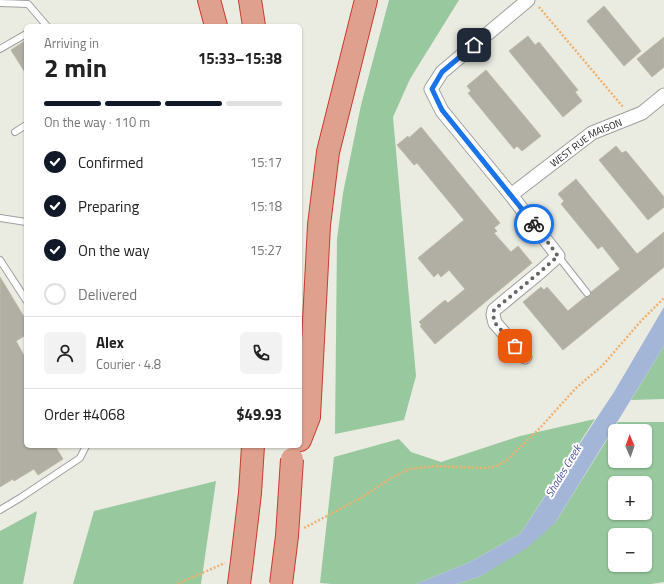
<!DOCTYPE html>
<meta charset="utf-8">
<style>
body{margin:0;font-family:"Titillium Web",sans-serif;background:#f2f2f2;color:#222;height:100vh;display:flex;flex-direction:column;font-size:15px;white-space:nowrap}
*{box-sizing:border-box;margin:0}
p{font-size:13px;color:#767676}
.icon{flex:none;width:22px;height:22px;fill:none;stroke:currentColor;stroke-width:2;stroke-linecap:round;stroke-linejoin:round}
.map{position:relative;flex:1;overflow:hidden}
.drawer{position:absolute;left:24px;top:24px;width:278px;height:424px;display:flex;flex-direction:column;background:#fff;border-radius:6px;box-shadow:0 1px 3px #0004}
.drawer>*{flex:none}
.needle{width:26px;rotate:358deg}
.tools{position:absolute;left:608px;top:424px;display:grid;gap:8px}
.tools a{display:grid;place-items:center;width:44px;height:44px;border-radius:6px;background:#fff;box-shadow:0 1px 3px #0004;font-size:20px}
.pin{position:absolute;display:grid;place-items:center;width:34px;height:34px;color:#fff;margin:-17px;border-radius:8px;box-shadow:0 2px 6px #0006}
.courier{position:absolute;display:grid;place-items:center;width:40px;height:40px;margin:-20px;border:3px solid #1a73e8;border-radius:50%;background:#fff;color:#222;box-shadow:0 1px 5px #0007}
.summary em{font-style:normal;font-weight:700}
.summary div{display:flex;flex-direction:column-reverse}
.summary{display:flex;align-items:center;justify-content:space-between;height:68px;padding:0 20px}
h1{font-size:26px;font-weight:700;line-height:30px}
.bar{display:grid;grid-template-columns:repeat(4,1fr);gap:6px 4px;align-content:center;height:48px;padding:0 20px}
.bar i{height:5px;border-radius:3px;background:#e0e0e0}
.bar .current{background:#111827}
.bar p{grid-column:span 4}
.line{display:flex;align-items:center;gap:10px;padding:0 20px;border-top:1px solid #e0e0e0}
.line div{flex:1}
.round{display:grid;place-items:center;flex:none;width:42px;height:42px;border-radius:6px;background:#f2f2f2}
ol{padding:0 20px;list-style:none}
li{display:flex;align-items:center;gap:12px;height:44px}
li p{margin-inline-start:auto}
li .icon{padding:4px;border-radius:50%;background:#111827;color:#fff;stroke-width:4}
li:last-child{color:#767676}
li i{width:22px;height:22px;border:2px solid #e0e0e0;border-radius:50%}
.map>svg:first-child{display:block}
.forest{fill:#98c89e;fill-rule:evenodd}
.water{fill:#a4b6d7}
.pier{fill:#ebece1}
.building{fill:#b1afa4;stroke:#bcb9a4}
.lines{fill:none;stroke-linecap:round;stroke-linejoin:round}
.lane-casing{stroke:#9f9f9f;stroke-width:8}
.street-casing{stroke:#9f9f9f;stroke-width:15}
.highway-casing{stroke:#c83b30;stroke-width:24}
.path{stroke:#efb16f;stroke-width:2.5;stroke-dasharray:2 2;stroke-linecap:butt}
.lane{stroke:#fff;stroke-width:6}
.street{stroke:#fff;stroke-width:13}
.highway{stroke:#dfa08d;stroke-width:22}
.highway-bridge-casing{stroke:#c83b30;stroke-width:24;stroke-linecap:butt}
.highway-bridge{stroke:#dfa08d;stroke-width:22}
.done{stroke:#646460;stroke-width:4;stroke-dasharray:0 7.2}
.route{stroke:#1a73e8;stroke-width:5}
.labels{text-anchor:middle;dominant-baseline:central;stroke-width:4;stroke-linejoin:round;paint-order:stroke}
.street-label{font-size:10px;fill:#1b1b1b;stroke:#fff}
.water-label{font-size:11px;font-style:italic;fill:#4f56a2;stroke:#fff}
</style>
<div class="map">
<svg width="664" height="584" viewBox="0 0 664 584">
<rect width="100%" height="100%" fill="#ebece1"/>
<g class="forest">
<polygon points="389,0 459,0 410,79 393,117 416,376 404,420 335,434 337,239 343,193 361,105"/>
<polygon points="664,346 664,399 631,400"/>
<polygon points="595,419 520,534 470,562 416,584 332,584 320,583 334,457 399,439 411,452 441,462 520,436"/>
<path d="M 618,422 L 664,422 L 664,582 L 651,584 L 457,584 L 481,576 L 555,523 ZM 615,431 L 645,431 L 645,461 L 615,461 ZM 615,483 L 645,483 L 645,513 L 615,513 ZM 615,535 L 645,535 L 645,565 L 615,565 Z"/>
<polygon points="216,481 201,584 73,584 94,511"/>
<polygon points="37,511 23,584 0,584 0,531"/>
</g>
<polygon class="water" points="664,307 664,346 555,523 527,548 481,576 457,584 416,584 470,562 520,534 614,392"/>
<polygon class="pier" points="301,579 316,580 316,584 286,584 287,582"/>
<g class="building">
<polygon points="604,6 641,51 624,66 587,21"/>
<polygon points="528,36 535,45 539,42 578,90 575,92 582,101 563,117 509,51"/>
<polygon points="664,37 664,67 652,77 637,59"/>
<polygon points="26,40 26,74 11,50"/>
<polygon points="486,70 541,136 522,151 517,146 514,149 468,93 471,91 467,86"/>
<polygon points="421,127 500,223 494,228 497,231 494,233 511,252 518,246 532,263 435,344 420,326 422,325 419,322 445,300 448,303 465,289 449,270 441,277 438,273 434,277 418,258 464,220 417,163 414,165 397,145 408,136 409,138"/>
<polygon points="616,146 622,153 626,151 664,197 664,207 648,220 599,160"/>
<polygon points="576,179 637,254 664,232 664,267 563,350 523,302 541,287 544,290 547,287 568,311 585,297 590,296 591,292 620,269 602,246 598,249 561,204 564,201 558,194"/>
<polygon points="0,277 26,320 26,335 16,341 26,359 26,446 55,446 63,459 38,475 34,469 14,481 13,479 0,487"/>
</g>
<g class="lines">
<g class="lane-casing">
<g id="lane">
<polyline points="0,3 28,4 47,26"/>
<polyline points="0,49 26,34"/>
<polyline points="15,132 26,125"/>
<polyline points="0,218 26,222"/>
<polyline points="558,256 587,293"/>
<polyline points="0,260 26,300"/>
<polyline points="0,510 20,498 80,458 86,446"/>
</g>
</g>
<g class="street-casing">
<g id="street">
<path id="s1" d="M 511,195 L 592,133 L 642,113 L 664,95"/>
<polyline points="525,357 495,323 493,315 494,310 540,272 558,256 511,195 442,111 431,89 442,72 528,0"/>
</g>
</g>
<g class="highway-casing">
<g id="highway">
<polyline points="209,0 216,26"/>
<polyline points="250,0 254,26"/>
<polyline points="300,440 309,417 319,225 328,152 366,0"/>
<polyline points="239,584 242,561"/>
</g>
</g>
<g class="path">
<polyline points="539,7 623,107"/>
<polyline points="304,528 361,498 388,480 409,469 436,466 481,468 495,467 507,460 539,429 576,388 602,366 641,321 664,298"/>
<polyline points="177,584 225,563"/>
</g>
<use href="#lane" class="lane"/>
<use href="#street" class="street"/>
<use href="#highway" class="highway"/>
<g class="highway-bridge-casing">
<g id="highway-bridge">
<polyline points="242,561 250,493 253,446"/>
<polyline points="281,584 287,536 292,459"/>
</g>
</g>
<use href="#highway-bridge" class="highway-bridge"/>
</g>
<g class="lines">
<polyline class="done" points="515,346 495,323 493,315 494,310 540,272 558,256 534,224"/>
<polyline class="route" points="474,45 442,72 432,89 442,110 534,224"/>
</g>
<g class="labels">
<g class="street-label">
<text stroke="none"><textPath href="#s1" startOffset="92">WEST RUE MAISON</textPath></text>
</g>
<g class="water-label">
<text transform="translate(563 471) rotate(-59)">Shades Creek</text>
</g>
</g>
</svg>
<div class="tools">
<a><svg class="needle" viewBox="-14 -14 28 28"><path d="M0-13l5 13h-10z" fill="#e53935"/><path d="M0 13l5-13h-10z" fill="#767676"/></svg></a>
<a>+</a>
<a>−</a>
</div>
<div class="pin" style="left:515px;top:346px;background:#ea580c"><svg class="icon" aria-label="bag" viewBox="0 0 24 24"><path d="M5 8h14l-1 12H6zM9 8a3 3 0 0 1 6 0"/></svg></div>
<div class="pin" style="left:474px;top:45px;background:#1f2937"><svg class="icon" aria-label="home" viewBox="0 0 24 24"><path d="M3 11l9-7 9 7M6 9v11h12V9"/></svg></div>
<div class="courier" style="left:534px;top:224px"><svg class="icon" aria-label="bike" viewBox="0 0 24 24"><circle cx="6" cy="16" r="4"/><circle cx="18" cy="16" r="4"/><path d="M6 16l4-8h5l3 8M10 8l3 8H6M13 5h3"/></svg></div>
<section class="drawer">
<div class="summary"><div><h1>2 min</h1><p>Arriving in</p></div><em>15:33–15:38</em></div>
<div class="bar"><i class="current"></i><i class="current"></i><i class="current"></i><i></i><p>On the way · 110 m</p></div>
<ol>
<li><svg class="icon" aria-label="check" viewBox="0 0 24 24"><path d="M5 12l5 5 9-10"/></svg>Confirmed<p>15:17</p></li>
<li><svg class="icon" aria-label="check" viewBox="0 0 24 24"><path d="M5 12l5 5 9-10"/></svg>Preparing<p>15:18</p></li>
<li><svg class="icon" aria-label="check" viewBox="0 0 24 24"><path d="M5 12l5 5 9-10"/></svg>On the way<p>15:27</p></li>
<li><i></i>Delivered</li>
</ol>
<div class="line" style="height:72px"><a class="round"><svg class="icon" aria-label="person" viewBox="0 0 24 24"><circle cx="12" cy="8" r="4"/><path d="M4 21q1-7 8-7t8 7"/></svg></a><div><b>Alex</b><p>Courier · 4.8</p></div><a class="round"><svg class="icon" aria-label="phone" viewBox="0 0 24 24"><path d="M5 4h4l2 5-3 2q2 4 5 5l2-3 5 2v4C11 20 4 13 5 4z"/></svg></a></div>
<div class="line" style="height:52px"><div>Order #4068</div><b>$49.93</b></div>
</section>
</div>
